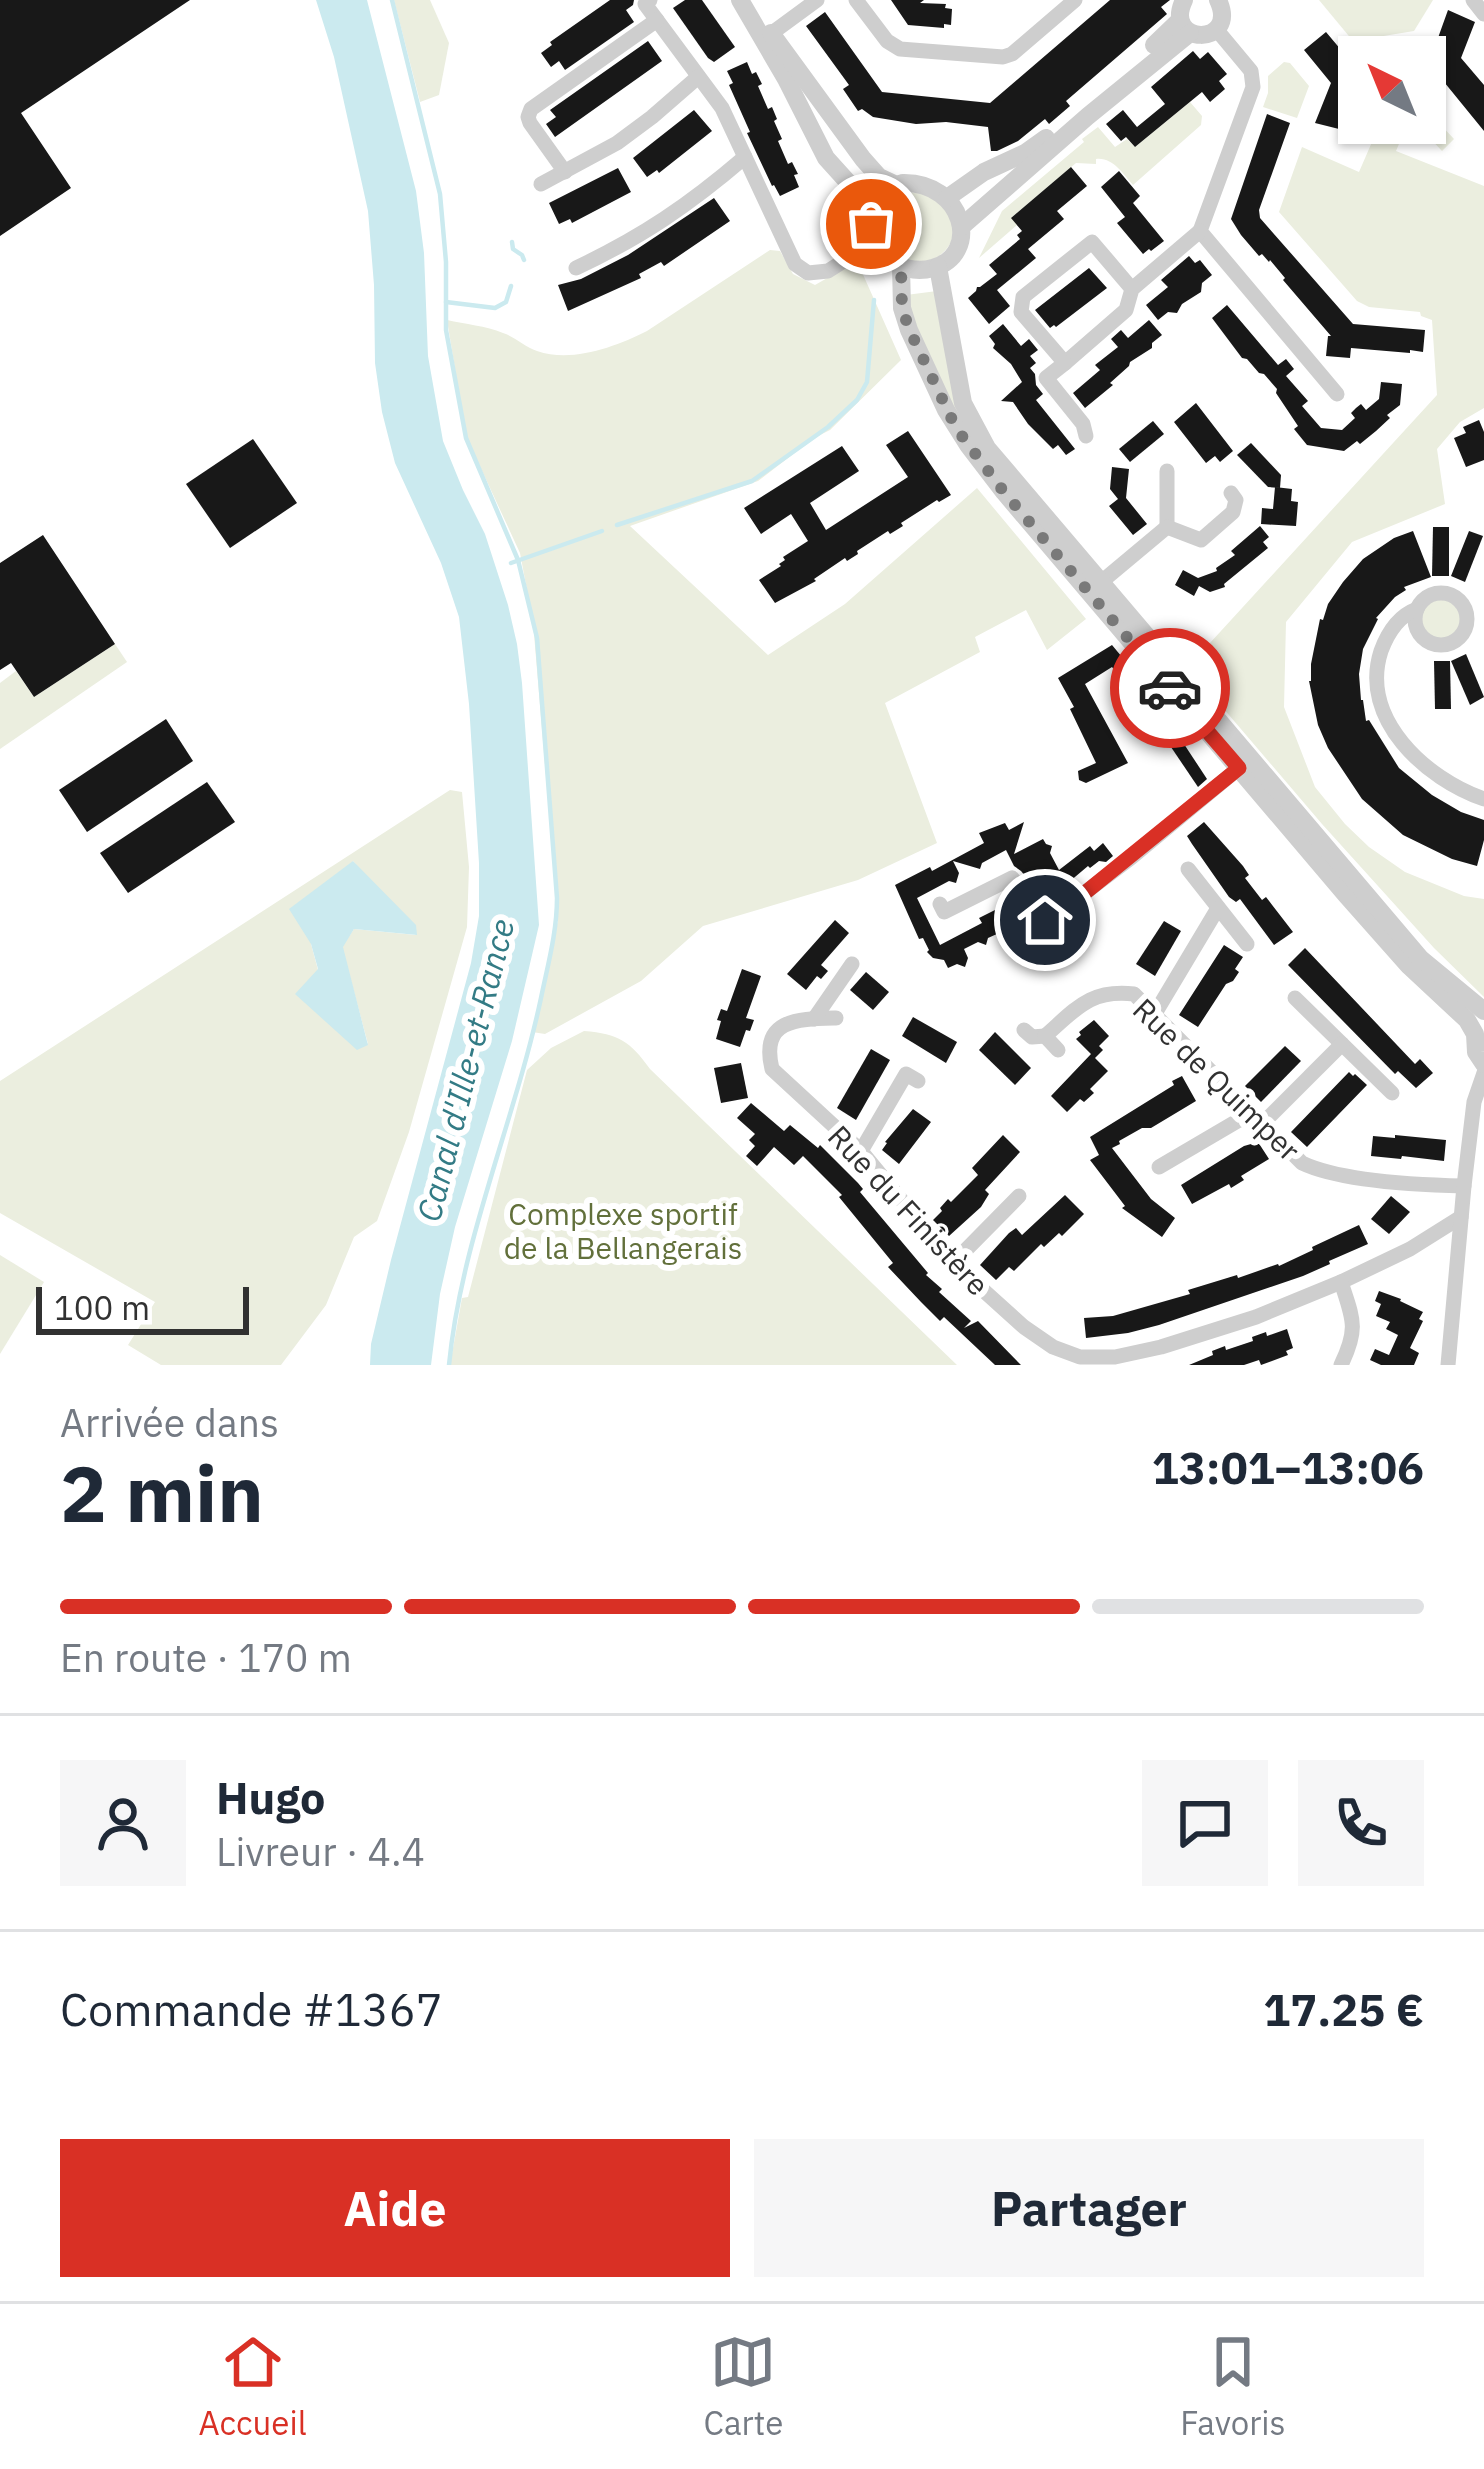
<!DOCTYPE html>
<html lang="fr">
<meta charset="utf-8">
<style>
body{margin:0;font-family:"IBM Plex Sans",sans-serif;background:#f6f6f7;color:#1f2937;height:100vh;display:flex;flex-direction:column;font-size:45px;white-space:nowrap}
*{box-sizing:border-box;margin:0}
p{font-size:39px;color:#747a83}
.icon{flex:none;width:66px;height:66px;fill:none;stroke:currentColor;stroke-width:2;stroke-linecap:round;stroke-linejoin:round}
.map{position:relative;height:1365px;overflow:hidden}
.sheet{display:flex;flex-direction:column;background:#fff;flex:1}
.sheet>*{flex:none}
.needle{width:78px;rotate:317deg}
.controls{position:absolute;left:1338px;top:36px;display:grid;gap:24px}
.controls a{display:grid;place-items:center;width:108px;height:108px;border-radius:0px;background:#fff;box-shadow:0 3px 9px #0004;font-size:60px}
.scale{position:absolute;left:36px;bottom:30px;width:213px;box-sizing:border-box;padding-left:12px;border:6px solid #313131;border-top:0;font-size:33px;line-height:42px;white-space:nowrap;color:#313131;-webkit-text-stroke:9px #fff;paint-order:stroke}
.pin{position:absolute;display:grid;place-items:center;width:102px;height:102px;color:#fff;margin:-51px;border:6px solid #fff;border-radius:50%;box-shadow:0 3px 12px #0007}
.courier{position:absolute;display:grid;place-items:center;width:120px;height:120px;margin:-60px;border:9px solid #d93025;border-radius:50%;background:#fff;color:#222;box-shadow:0 3px 15px #0007}
.headline em{font-style:normal;font-weight:700}
.headline div{display:flex;flex-direction:column-reverse}
.headline{display:flex;align-items:center;justify-content:space-between;height:204px;padding:0 60px}
h1{font-size:78px;font-weight:700;line-height:90px}
.bar{display:grid;grid-template-columns:repeat(4,1fr);gap:18px 12px;align-content:center;height:144px;padding:0 60px}
.bar i{height:15px;border-radius:9px;background:#e0e1e3}
.bar .active{background:#d93025}
.bar p{grid-column:span 4}
.line{display:flex;align-items:center;gap:30px;padding:0 60px;border-top:3px solid #e0e1e3}
.line div{flex:1}
.round{display:grid;place-items:center;flex:none;width:126px;height:126px;border-radius:0px;background:#f6f6f7}
.primary-button{display:flex;gap:24px;margin-top:auto;padding:24px 60px}
.primary-button a{flex:1;height:138px;border-radius:0px;background:#d93025;color:#fff;font-size:48px;font-weight:700;line-height:138px;text-align:center}
.primary-button a+a{background:#f6f6f7;color:#1f2937}
.dock{display:flex;justify-content:space-around;align-items:center;height:168px;border-top:3px solid #e0e1e3;background:#fff;font-size:33px;color:#747a83}
.dock a{display:grid;justify-items:center;gap:6px}
.dock .active{color:#d93025}
.map>svg:first-child{display:block}
.green{fill:#ebeedf;fill-rule:evenodd}
.water{fill:#cbeaef}
.lines{fill:none;stroke-linecap:round;stroke-linejoin:round}
.stream{stroke:#cbeaef;stroke-width:4.5}
.building{fill:#181818}
.minor{stroke:#cecece;stroke-width:15}
.tertiary{stroke:#cecece;stroke-width:18}
.done{stroke:#797979;stroke-width:12;stroke-dasharray:0 21.6}
.route{stroke:#d93025;stroke-width:15}
.labels{text-anchor:middle;dominant-baseline:central;stroke-width:12;stroke-linejoin:round;paint-order:stroke}
.street-label{font-size:30px;fill:#313131;stroke:#fff}
.park-label{font-size:30px;fill:#62703b;stroke:#fff}
.water-label{font-size:33px;font-style:italic;fill:#337b85;stroke:#fff}
</style>
<div class="map">
<svg width="1484" height="1365" viewBox="0 0 1484 1365">
<rect width="100%" height="100%" fill="#fff"/>
<g class="green">
<polygon points="394,0 430,0 449,43 439,95 420,102"/>
<polygon points="1319,0 1433,0 1414,31 1353,41"/>
<polygon points="1284,62 1290,63 1309,86 1297,118 1263,107 1268,93 1268,76"/>
<path d="M 1190,102 L 1202,116 L 1201,125 L 1133,185 C 1123,174 1113,157 1096,159 L 1096,164 L 1076,163 L 1012,217 L 1017,225 L 979,258 L 1002,211 L 1084,142 L 1082,139 L 1098,127 L 1115,147 L 1127,139 L 1135,147 Z"/>
<polygon points="1425,108 1454,139 1442,151 1426,134 1401,139 1396,151 1484,186 1484,408 1460,422 1437,449 1445,504 1352,542 1286,622 1284,707 1315,787 1345,824 1369,847 1405,872 1464,896 1484,899 1484,997 1434,948 1322,824 1188,667 1437,395 1432,320 1421,316 1420,312 1369,307 1357,301 1279,212 1302,147 1359,172 1372,142 1379,144 1386,123 1425,123"/>
<path d="M 902,191 L 932,195 C 937,201 948,210 951,217 C 964,244 931,271 907,260 C 899,256 890,248 883,242 C 878,213 875,208 902,191 Z"/>
<path d="M 770,250 L 780,251 L 793,274 L 815,285 L 857,261 L 901,360 L 830,430 L 814,438 L 758,481 L 630,526 L 768,655 L 845,604 L 977,488 L 1086,619 L 1047,650 L 1026,610 L 975,637 L 980,652 L 885,703 L 937,843 L 858,880 L 703,926 L 641,981 L 545,1034 L 532,1032 L 558,920 L 533,622 L 520,553 L 466,436 L 447,320 C 465,324 486,326 503,333 C 515,337 525,347 537,351 C 572,363 615,347 647,331 Z"/>
<polygon points="937,291 944,325 947,364 963,419 959,420 914,327 906,295"/>
<circle cx="1441" cy="619" r="26"/>
<polygon points="115,644 127,662 0,749 0,683 16,671 34,697"/>
<path d="M 450,790 L 462,792 L 469,867 L 467,927 L 409,1132 L 377,1221 L 354,1237 L 326,1305 L 281,1365 L 161,1365 L 128,1345 L 155,1302 L 0,1213 L 0,1081 ZM 353,861 L 416,935 L 354,929 L 342,947 L 368,1044 L 318,970 L 311,944 Z"/>
<path d="M 584,1031 C 619,1034 630,1041 650,1069 L 957,1365 L 450,1365 L 462,1298 L 468,1297 L 527,1070 L 551,1048 Z"/>
<polygon points="0,1255 44,1282 0,1354"/>
</g>
<g class="water">
<polygon points="316,0 367,0 368,4 416,191 424,253 428,356 443,441 463,490 485,534 508,605 517,644 522,683 539,925 512,1041 455,1227 440,1294 431,1365 370,1365 371,1344 391,1260 471,963 479,916 479,863 469,704 459,617 441,563 395,463 382,412 375,363 374,285 368,211 334,57"/>
<polygon points="353,861 416,925 417,935 354,929 343,947 368,1045 357,1050 295,994 318,969 311,944 289,909"/>
</g>
<g class="lines">
<g class="stream">
<path d="M 392,0 L 440,194 L 446,262 L 446,330 L 466,438 L 518,560 L 537,638 L 557,898 C 557,932 548,964 541,998 C 515,1120 461,1241 449,1365"/>
<polyline points="512,242 513,249 522,255 524,260"/>
<polyline points="446,302 495,308 506,302 511,286"/>
<polyline points="617,525 752,481 828,427 857,400 867,382 874,300"/>
<polyline points="511,563 602,531"/>
</g>
</g>
<g class="building">
<polygon points="0,0 190,0 21,113 71,188 0,236"/>
<polygon points="610,0 634,0 633,5 626,10 634,22 565,70 559,61 551,67 541,53 552,45 550,42"/>
<polygon points="685,0 702,0 735,47 714,62 708,58 673,8"/>
<polygon points="891,0 924,0 920,3 946,4 945,8 952,9 951,25 944,24 944,28 908,25"/>
<polygon points="1110,0 1170,0 1161,7 1167,14 1066,101 1070,106 1049,124 1045,119 1018,141 997,151 991,151 988,127 946,122 916,124 873,117 862,109 858,111 843,89 849,85 806,26 825,12 882,92 990,103"/>
<polygon points="1448,10 1475,22 1461,58 1484,85 1484,131 1440,77 1425,80 1425,50 1434,49"/>
<polygon points="1326,32 1352,63 1359,62 1359,88 1343,130 1315,123 1331,83 1304,50"/>
<polygon points="648,41 662,61 555,137 546,124 556,117 550,110"/>
<polygon points="1193,51 1200,59 1208,52 1227,74 1219,81 1225,89 1210,102 1202,92 1135,147 1126,137 1121,141 1106,124 1123,110 1137,127 1165,104 1151,87"/>
<polygon points="747,62 752,74 756,72 762,84 758,86 768,109 772,107 777,119 774,121 782,139 778,141 788,164 792,162 798,174 794,175 799,187 780,196 774,185 772,186 747,133 750,132 729,85 733,83 727,71"/>
<polygon points="694,110 712,131 659,173 657,170 647,177 633,158"/>
<polygon points="1267,114 1290,123 1259,210 1260,218 1353,324 1425,330 1423,352 1410,350 1410,353 1351,348 1350,358 1326,356 1328,336 1331,336 1283,280 1285,278 1270,260 1269,262 1262,254 1259,256 1241,235 1231,219"/>
<polygon points="1071,167 1087,186 1057,211 1064,219 1028,249 1036,258 997,290 1010,306 989,324 968,298 976,291 977,287 980,287 997,274 989,265 1020,239 1017,235 1022,231 1011,218"/>
<polygon points="618,168 631,192 572,223 570,219 559,224 549,203"/>
<polygon points="1119,171 1140,196 1133,203 1164,241 1151,251 1149,249 1143,254 1117,223 1125,217 1101,187"/>
<polygon points="714,198 730,221 664,266 661,262 639,274 641,278 568,311 558,285 581,279 628,255"/>
<polygon points="1189,256 1195,263 1200,260 1212,275 1202,283 1201,292 1182,304 1177,313 1168,312 1158,320 1146,305 1168,287 1161,280"/>
<polygon points="1089,268 1107,288 1056,327 1054,325 1050,328 1035,310"/>
<polygon points="1227,305 1278,365 1286,359 1294,369 1286,376 1308,401 1302,406 1321,428 1342,430 1355,418 1351,413 1356,408 1361,404 1366,410 1379,399 1381,382 1402,384 1400,405 1387,415 1390,418 1376,431 1360,444 1357,441 1344,451 1307,445 1294,429 1298,426 1276,393 1277,389 1264,374 1259,373 1247,359 1242,358 1212,318"/>
<polygon points="1149,320 1162,335 1152,343 1152,348 1130,362 1129,366 1110,383 1113,385 1085,408 1073,393 1100,370 1095,365 1118,347 1111,339 1121,330 1128,338"/>
<polygon points="1003,324 1021,346 1029,339 1038,350 1030,356 1036,363 1030,368 1035,374 1036,385 1043,394 1036,400 1075,449 1066,455 1058,445 1053,449 1028,424 1013,402 1001,401 1022,382 1011,364 993,348 995,344 989,336"/>
<polygon points="1196,403 1233,451 1220,462 1215,456 1206,463 1174,422"/>
<polygon points="1479,420 1484,432 1484,460 1466,467 1454,438 1466,433 1463,427"/>
<polygon points="1153,421 1164,434 1130,462 1119,449"/>
<polygon points="908,431 951,495 939,502 937,500 901,523 903,526 890,534 888,531 857,551 858,554 847,561 845,558 814,579 816,581 775,603 759,580 781,566 779,564 785,560 783,557 808,541 791,514 761,534 744,508 842,446 859,471 810,503 826,530 908,477 886,445"/>
<polygon points="253,439 297,503 230,548 186,484"/>
<polygon points="1251,443 1281,475 1280,488 1268,487 1237,455"/>
<polygon points="1112,467 1129,469 1126,498 1147,524 1133,535 1109,506 1118,499 1110,489"/>
<polygon points="1275,487 1292,489 1291,501 1298,502 1296,526 1261,524 1262,508 1273,509"/>
<polygon points="1260,526 1269,537 1263,542 1268,548 1224,584 1225,587 1210,592 1199,586 1194,596 1175,585 1183,570 1198,578 1217,571 1216,568 1235,555 1231,551"/>
<polygon points="1433,527 1449,527 1449,576 1432,576"/>
<polygon points="1413,531 1431,577 1404,587 1406,590 1395,597 1376,618 1378,619 1363,649 1359,674 1361,700 1363,700 1366,721 1369,720 1399,768 1432,795 1461,812 1484,820 1484,840 1477,866 1452,859 1403,835 1362,799 1328,748 1318,725 1309,681 1311,681 1311,664 1320,619 1323,620 1328,604 1343,582 1363,559 1394,538"/>
<polygon points="1469,531 1483,536 1465,582 1451,576"/>
<polygon points="43,535 115,644 34,697 11,663 0,670 0,563"/>
<polygon points="1112,645 1141,680 1129,689 1112,667 1085,684 1128,763 1086,783 1079,780 1078,771 1096,763 1070,709 1074,707 1058,678"/>
<polygon points="1466,654 1484,697 1470,705 1451,661"/>
<polygon points="1434,661 1450,661 1451,709 1435,709"/>
<polygon points="1159,706 1207,779 1198,787 1148,713"/>
<polygon points="166,719 193,761 87,832 59,790"/>
<polygon points="207,782 235,822 128,893 100,853"/>
<polygon points="1024,822 1014,854 1043,839 1046,844 1052,846 1050,853 1059,870 1090,846 1094,851 1103,843 1113,856 1106,862 1099,861 1090,868 1088,866 1069,882 1070,886 1055,893 1052,886 1048,888 1040,883 1045,889 1039,892 1021,871 1014,866 1006,850 982,863 980,869 953,861 959,873 956,883 949,881 917,898 940,945 982,923 979,918 1001,907 1004,914 1011,910 1017,923 1014,931 1008,929 988,938 986,945 978,942 964,949 968,958 965,967 957,964 948,968 944,960 933,958 927,952 929,950 923,938 919,939 895,885 930,867 932,871 984,843 979,833 1005,823 1009,830"/>
<polygon points="1204,822 1243,866 1249,875 1245,878 1262,900 1266,897 1293,932 1274,945 1240,899 1236,902 1229,897 1192,844 1187,836"/>
<polygon points="835,920 849,933 821,965 828,971 821,979 817,976 806,990 787,974"/>
<polygon points="1164,921 1181,931 1155,976 1136,964"/>
<polygon points="1224,945 1243,957 1235,969 1239,972 1233,981 1226,984 1198,1027 1179,1015"/>
<polygon points="1305,948 1415,1064 1420,1059 1433,1073 1416,1088 1398,1071 1395,1074 1288,965"/>
<polygon points="742,969 761,976 746,1018 754,1020 750,1031 746,1030 740,1047 716,1039 721,1021 717,1020 721,1009 727,1011"/>
<polygon points="866,972 889,992 873,1010 850,990"/>
<polygon points="913,1017 957,1042 946,1063 902,1036"/>
<polygon points="1094,1020 1109,1036 1099,1046 1103,1050 1095,1058 1108,1071 1090,1089 1094,1093 1084,1102 1080,1099 1067,1112 1051,1096 1091,1054 1076,1039 1081,1035 1079,1032"/>
<polygon points="995,1032 1031,1068 1015,1085 979,1050"/>
<polygon points="1285,1046 1301,1061 1261,1102 1245,1086"/>
<polygon points="871,1049 890,1060 856,1120 837,1108"/>
<polygon points="741,1063 748,1098 721,1103 714,1068"/>
<polygon points="1349,1072 1353,1076 1355,1074 1367,1085 1307,1147 1291,1132"/>
<polygon points="1182,1076 1196,1101 1151,1128 1142,1128 1119,1141 1120,1144 1112,1148 1151,1199 1175,1218 1162,1237 1122,1208 1125,1206 1090,1160 1099,1155 1090,1137 1174,1085 1172,1081"/>
<polygon points="751,1103 784,1131 790,1125 818,1148 820,1145 858,1183 863,1189 860,1192 928,1273 926,1275 942,1289 939,1292 971,1321 964,1328 978,1321 1021,1365 995,1365 944,1317 940,1321 921,1302 888,1267 893,1263 839,1197 842,1195 803,1156 794,1165 774,1147 757,1166 746,1156 755,1146 749,1140 755,1134 737,1118"/>
<polygon points="913,1109 931,1122 899,1164 882,1150 887,1143 885,1142"/>
<polygon points="1003,1135 1020,1152 985,1190 989,1194 981,1207 949,1236 933,1220 942,1211 940,1208 948,1199 951,1202 978,1175 972,1168"/>
<polygon points="1395,1135 1446,1140 1444,1161 1402,1156 1401,1159 1371,1156 1373,1136 1395,1138"/>
<polygon points="1258,1142 1269,1159 1241,1176 1244,1180 1231,1188 1229,1184 1192,1204 1181,1185 1244,1146"/>
<polygon points="1065,1195 1084,1214 1062,1236 1059,1233 1044,1247 1041,1244 1014,1271 1009,1267 996,1280 980,1265 1009,1233 1016,1228 1022,1235"/>
<polygon points="1391,1196 1410,1212 1389,1234 1371,1219"/>
<polygon points="1359,1225 1368,1244 1329,1261 1330,1264 1303,1276 1159,1325 1128,1333 1086,1338 1084,1318 1113,1316 1190,1294 1188,1290 1237,1275 1238,1278 1278,1264 1279,1266 1313,1250 1312,1247"/>
<polygon points="1379,1291 1401,1299 1400,1301 1423,1312 1419,1319 1423,1321 1410,1348 1419,1353 1414,1365 1381,1365 1370,1360 1375,1349 1389,1355 1398,1335 1386,1329 1390,1322 1376,1316 1381,1304 1375,1301"/>
<polygon points="1287,1329 1293,1348 1286,1351 1288,1355 1261,1365 1259,1360 1244,1365 1189,1365 1213,1355 1212,1351 1225,1346 1226,1350 1253,1341 1252,1337 1266,1332 1267,1336"/>
</g>
<g class="lines">
<g class="minor">
<polyline points="650,0 645,4 722,108 795,264 808,273 828,271 875,241"/>
<polyline points="856,0 887,41 900,49 1003,57 1012,54 1075,0"/>
<polyline points="1473,0 1484,14"/>
<polyline points="1216,29 1251,71 1253,87 1200,231 1337,394"/>
<polyline points="772,33 817,0"/>
<polyline points="565,172 530,123 528,117 531,109 657,20"/>
<polyline points="541,184 617,143 652,117 698,77"/>
<path d="M 576,268 C 642,237 689,205 745,157"/>
<polyline points="1132,289 1126,310 1065,363 1021,312 1023,297 1092,242 1132,289 1200,231"/>
<polyline points="1065,363 1046,378 1083,424 1086,436"/>
<polyline points="1167,471 1167,527"/>
<polyline points="1167,527 1201,540 1233,512 1236,500 1231,493"/>
<polyline points="1100,583 1167,527"/>
<circle cx="1441" cy="619" r="26"/>
<path d="M 1417,609 C 1398,616 1388,632 1381,651 C 1359,719 1426,779 1484,799"/>
<polyline points="1188,869 1247,944"/>
<polyline points="940,904 944,912 1012,878 1040,913 1054,916 1132,857 1239,768"/>
<polyline points="1025,944 1041,929 1047,916"/>
<polyline points="1295,998 1392,1093"/>
<polyline points="1154,1015 1218,908"/>
<path d="M 836,1018 C 797,1019 760,1019 772,1069 L 861,1151 L 953,1263 L 1024,1327 L 1053,1347 L 1080,1357 L 1115,1357 L 1161,1347 L 1256,1317 L 1341,1282 L 1410,1249 L 1461,1217"/>
<polyline points="814,1019 852,964"/>
<polyline points="1024,1030 1032,1037 1045,1036"/>
<path d="M 1058,1050 L 1045,1036 C 1076,1009 1090,989 1134,994 L 1302,1163 C 1340,1181 1419,1185 1464,1186"/>
<polyline points="1262,1124 1342,1044"/>
<polyline points="861,1151 906,1074 918,1081"/>
<polyline points="1159,1167 1251,1113"/>
<polyline points="953,1263 1019,1196"/>
<path d="M 1341,1365 C 1359,1328 1353,1319 1341,1282"/>
<polyline points="1448,1365 1464,1186 1474,1102 1484,1073"/>
</g>
<g class="tertiary">
<polyline points="740,0 786,79 826,158 873,210"/>
<path d="M 1184,0 C 1162,46 1240,47 1218,0"/>
<polyline points="771,33 863,159 879,177 896,185"/>
<polyline points="1154,45 1180,20"/>
<path d="M 903,183 C 964,182 982,254 933,268 C 878,283 842,200 903,183 Z"/>
<polyline points="947,198 984,172 1025,153 1046,138"/>
<polyline points="961,227 1088,116 1190,33"/>
<polyline points="901,266 902,308 909,330 946,410 968,445 1004,492 1346,895 1409,966 1467,1020 1475,1034 1476,1052 1484,1064"/>
<polyline points="938,267 963,403 987,448 1421,959 1484,1011"/>
</g>
</g>
<g class="lines">
<polyline class="done" points="871,224 880,248 901,266 902,308 909,329 956,428 1004,492 1170,688"/>
<polyline class="route" points="1045,920 1047,916 1054,916 1065,909 1239,768 1170,688"/>
</g>
<g class="labels">
<g class="street-label">
<text transform="translate(1217 1079) rotate(44)">Rue de Quimper</text>
<text transform="translate(909 1210) rotate(47)">Rue du Finistère</text>
</g>
<g class="park-label">
<text x="623" y="1213">Complexe sportif<tspan x="623" dy="34">de la Bellangerais</tspan></text>
</g>
<g class="water-label">
<text transform="translate(465 1070) rotate(-76)">Canal d'Ille-et-Rance</text>
</g>
</g>
</svg>
<div class="controls">
<a><svg class="needle" viewBox="-14 -14 28 28"><path d="M0-13l5 13h-10z" fill="#e53935"/><path d="M0 13l5-13h-10z" fill="#747a83"/></svg></a>
</div>
<div class="scale">100 m</div>
<div class="pin" style="left:871px;top:224px;background:#ea580c"><svg class="icon" aria-label="bag" viewBox="0 0 24 24"><path d="M5 8h14l-1 12H6zM9 8a3 3 0 0 1 6 0"/></svg></div>
<div class="pin" style="left:1045px;top:920px;background:#1f2937"><svg class="icon" aria-label="home" viewBox="0 0 24 24"><path d="M3 11l9-7 9 7M6 9v11h12V9"/></svg></div>
<div class="courier" style="left:1170px;top:688px"><svg class="icon" aria-label="car" viewBox="0 0 24 24"><path d="M5 17H2v-5l4-1 3-4h7l3 4 3 1v5h-3M9 17h6M6 11h13"/><circle cx="7" cy="17" r="2"/><circle cx="17" cy="17" r="2"/></svg></div>
</div>
<section class="sheet">
<div class="headline"><div><h1>2 min</h1><p>Arrivée dans</p></div><em>13:01–13:06</em></div>
<div class="bar"><i class="active"></i><i class="active"></i><i class="active"></i><i></i><p>En route · 170 m</p></div>
<div class="line" style="height:216px"><a class="round"><svg class="icon" aria-label="person" viewBox="0 0 24 24"><circle cx="12" cy="8" r="4"/><path d="M4 21q1-7 8-7t8 7"/></svg></a><div><b>Hugo</b><p>Livreur · 4.4</p></div><a class="round"><svg class="icon" aria-label="chat" viewBox="0 0 24 24"><path d="M4 5h16v11H9l-5 4z"/></svg></a><a class="round"><svg class="icon" aria-label="phone" viewBox="0 0 24 24"><path d="M5 4h4l2 5-3 2q2 4 5 5l2-3 5 2v4C11 20 4 13 5 4z"/></svg></a></div>
<div class="line" style="height:156px"><div>Commande #1367</div><b>17.25 €</b></div>
<div class="primary-button"><a>Aide</a><a>Partager</a></div>
</section>
<nav class="dock">
<a class="active"><svg class="icon" aria-label="home" viewBox="0 0 24 24"><path d="M3 11l9-7 9 7M6 9v11h12V9"/></svg>Accueil</a>
<a><svg class="icon" aria-label="map" viewBox="0 0 24 24"><path d="M3 6l6-2 6 2 6-2v14l-6 2-6-2-6 2zM9 4v14M15 6v14"/></svg>Carte</a>
<a><svg class="icon" aria-label="saved" viewBox="0 0 24 24"><path d="M7 4h10v16l-5-4-5 4z"/></svg>Favoris</a>
</nav>
